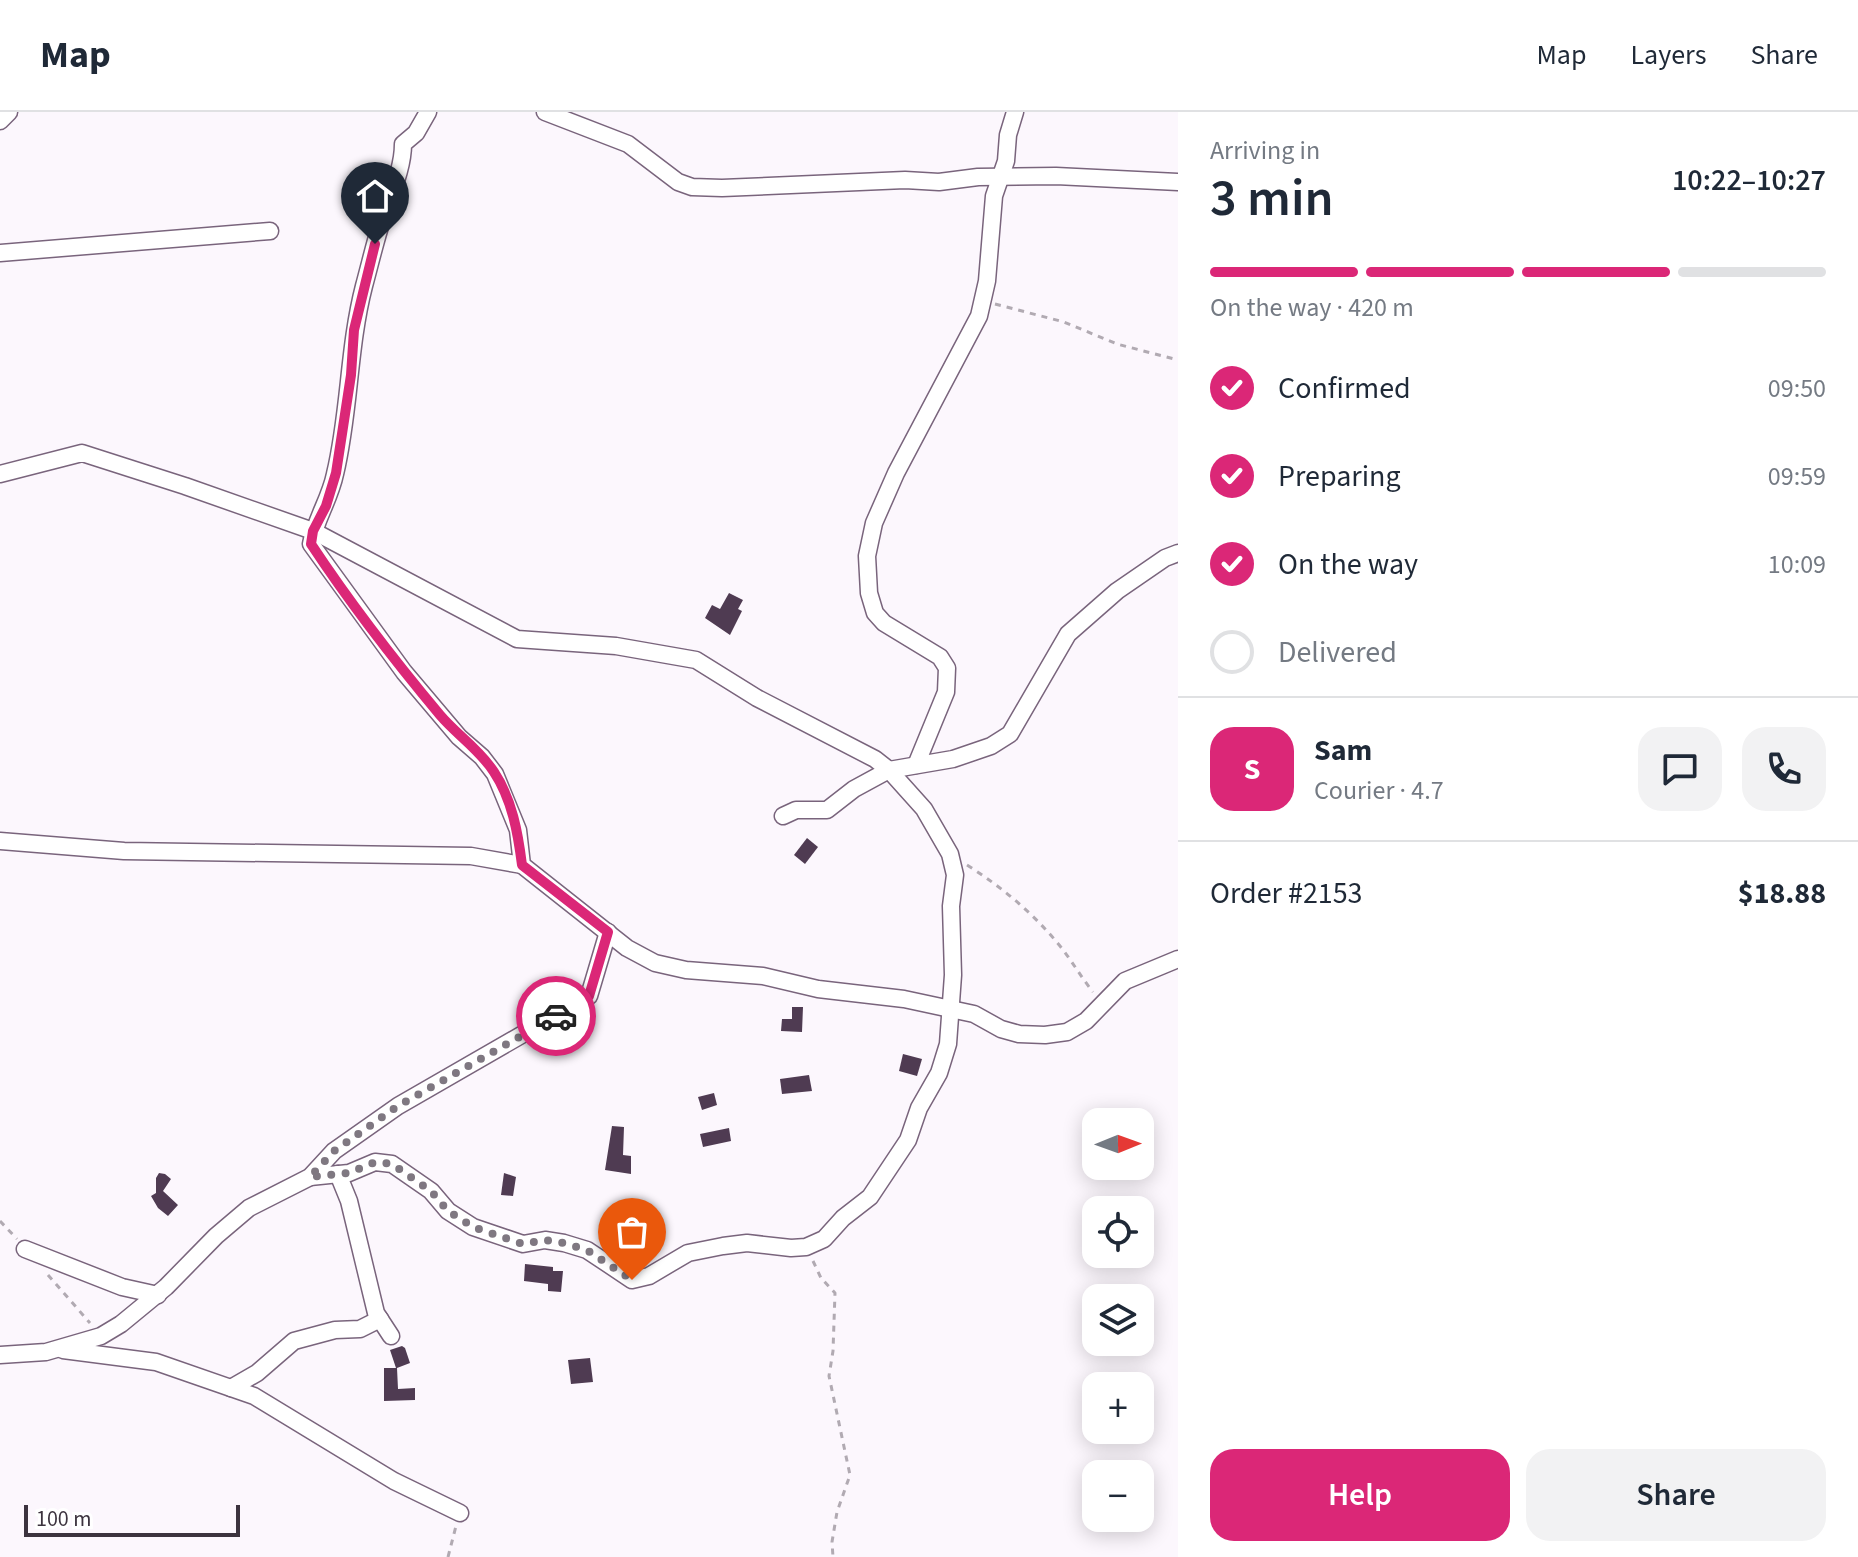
<!DOCTYPE html>
<meta charset="utf-8">
<style>
body{margin:0;font-family:"Source Sans 3",sans-serif;background:#f2f2f3;color:#1f2937;height:100vh;display:flex;flex-direction:column;font-size:30px;white-space:nowrap}
*{box-sizing:border-box;margin:0}
p{font-size:26px;color:#747a83}
.icon{flex:none;width:44px;height:44px;fill:none;stroke:currentColor;stroke-width:2;stroke-linecap:round;stroke-linejoin:round}
.map{position:relative;flex:1;overflow:hidden}
.drawer{display:flex;flex-direction:column;background:#fff;width:680px}
.drawer>*{flex:none}
.needle{width:52px;rotate:89deg}
.tools{position:absolute;left:1082px;top:996px;display:grid;gap:16px}
.tools a{display:grid;place-items:center;width:72px;height:72px;border-radius:16px;background:#fff;box-shadow:0 4px 20px #0003;font-size:40px}
.scale{position:absolute;left:24px;bottom:20px;width:216px;box-sizing:border-box;padding-left:8px;border:4px solid #3c333e;border-top:0;font-size:22px;line-height:28px;white-space:nowrap;color:#3c333e;-webkit-text-stroke:6px #fff;paint-order:stroke}
.pin{position:absolute;display:grid;place-items:center;width:68px;height:68px;color:#fff;margin:-82px -34px;border-radius:50% 50% 50% 0;rotate:-45deg;box-shadow:0 0 8px #0007}
.pin .icon{rotate:45deg}
.courier{position:absolute;display:grid;place-items:center;width:80px;height:80px;margin:-40px;border:6px solid #db2777;border-radius:50%;background:#fff;color:#222;box-shadow:0 2px 10px #0007}
.overview em{font-style:normal;font-weight:600}
.overview div{display:flex;flex-direction:column-reverse}
.overview{display:flex;align-items:center;justify-content:space-between;height:136px;padding:0 32px}
h1{font-size:52px;font-weight:600;line-height:60px}
.bar{display:grid;grid-template-columns:repeat(4,1fr);gap:12px 8px;align-content:center;height:96px;padding:0 32px}
.bar i{height:10px;border-radius:6px;background:#e0e1e3}
.bar .selected{background:#db2777}
.bar p{grid-column:span 4}
.line{display:flex;align-items:center;gap:20px;padding:0 32px;border-top:2px solid #e0e1e3}
.line div{flex:1}
.round{display:grid;place-items:center;flex:none;width:84px;height:84px;border-radius:24px;background:#f2f2f3}
ol{padding:0 32px;list-style:none}
li{display:flex;align-items:center;gap:24px;height:88px}
li p{margin-inline-start:auto}
li .icon{padding:8px;border-radius:50%;background:#db2777;color:#fff;stroke-width:4}
li:last-child{color:#747a83}
li i{width:44px;height:44px;border:4px solid #e0e1e3;border-radius:50%}
.cta{display:flex;gap:16px;margin-top:auto;padding:16px 32px}
.cta a{flex:1;height:92px;border-radius:24px;background:#db2777;color:#fff;font-size:32px;font-weight:600;line-height:92px;text-align:center}
.cta a+a{background:#f2f2f3;color:#1f2937}
header{display:flex;align-items:center;gap:48px;box-sizing:border-box;height:112px;padding:0 40px;background:#fff;border-bottom:2px solid #e0e1e3}
header strong{font-size:38px}
nav{display:flex;gap:44px;margin-inline-start:auto;font-size:28px}
main{display:flex;flex:1;min-height:0}
.map>svg:first-child{display:block}
.building{fill:#4f3b52}
.lines{fill:none;stroke-linecap:round;stroke-linejoin:round}
.street-casing{stroke:#79647c;stroke-width:19}
.path{stroke:#b1aab2;stroke-width:3;stroke-dasharray:6 6;stroke-linecap:butt}
.street{stroke:#fff;stroke-width:16}
.done{stroke:#7f7881;stroke-width:8;stroke-dasharray:0 14.4}
.route{stroke:#db2777;stroke-width:10}
</style>
<header>
<strong>Map</strong>
<nav><a>Map</a><a>Layers</a><a>Share</a></nav>
</header>
<main>
<div class="map">
<svg width="1178" height="1445" viewBox="0 0 1178 1445">
<rect width="100%" height="100%" fill="#fcf7fd"/>
<g class="building">
<polygon points="729,481 743,488 738,497 742,499 730,523 705,506 712,493 720,497"/>
<polygon points="807,726 818,735 805,752 794,743"/>
<polygon points="792,895 803,895 802,920 781,919 782,907 792,907"/>
<polygon points="903,942 922,947 917,964 899,959"/>
<polygon points="809,963 812,979 782,982 780,967"/>
<polygon points="714,981 717,993 702,998 698,985"/>
<polygon points="612,1014 624,1015 623,1043 631,1044 631,1062 605,1058"/>
<polygon points="729,1016 731,1029 703,1035 700,1022"/>
<polygon points="159,1061 165,1062 171,1067 163,1079 178,1093 168,1104 158,1096 151,1084 156,1081 156,1066"/>
<polygon points="504,1061 516,1065 513,1084 501,1083"/>
<polygon points="525,1152 553,1155 553,1159 563,1159 561,1180 548,1179 548,1172 524,1169"/>
<polygon points="402,1234 405,1236 410,1251 397,1256 398,1277 415,1276 415,1288 384,1289 384,1256 396,1256 390,1238"/>
<polygon points="590,1246 593,1270 571,1272 568,1248"/>
</g>
<g class="lines">
<g class="street-casing">
<g id="street">
<path d="M 428,0 L 416,21 L 403,32 C 403,58 390,83 382,108 C 375,130 370,152 364,174 C 348,236 350,300 335,362 C 330,387 315,408 311,432 L 404,560 L 459,625 L 482,645 L 495,662 L 518,718 L 522,753 L 627,836 L 655,851 L 686,858 L 763,864 L 818,877 L 904,887 L 974,902 L 1001,917 L 1019,922 L 1045,923 L 1067,920 L 1086,909 L 1125,869 L 1178,847"/>
<polyline points="545,0 628,32 678,70 692,75 722,76 905,68 939,70 978,65 1056,64 1178,70"/>
<polyline points="0,9 9,0"/>
<polyline points="0,141 270,119"/>
<polyline points="0,362 82,341 185,374 313,419 517,527 616,534 696,548 757,586 875,647 889,658 924,697 950,742 955,763 951,794 953,863 948,932 939,961 919,996 908,1028 870,1085 843,1106 824,1127 806,1135 791,1136 747,1131 723,1134 688,1141 649,1164 632,1168 587,1138 564,1131 545,1128 523,1132 473,1115 448,1099 431,1079 392,1052 375,1050 349,1061 310,1065"/>
<polyline points="916,653 946,580 947,556 940,545 884,511 875,501 869,481 867,444 874,411 896,361 979,204 987,169 994,84 1006,49 1008,23 1015,0"/>
<polyline points="783,704 796,698 827,698 854,677 889,658 953,647 991,634 1010,622 1068,522 1117,479 1165,446 1178,441"/>
<polyline points="0,729 124,739 471,744 522,753"/>
<polyline points="338,1062 349,1089 376,1201 391,1224"/>
<polyline points="25,1137 122,1175 158,1183"/>
<polyline points="63,1238 156,1250 254,1284 394,1369 460,1401"/>
<polyline points="0,1243 46,1240 101,1224 121,1212 166,1175 216,1124 249,1096 310,1065 334,1039 398,994 589,884 608,820"/>
<polyline points="231,1276 257,1261 294,1229 335,1218 360,1217 380,1207"/>
</g>
</g>
<g class="path">
<polyline points="995,192 1064,210 1117,232 1178,248"/>
<path d="M 967,753 C 1003,776 1033,801 1060,834 C 1072,849 1081,865 1093,880"/>
<polyline points="0,1109 17,1127"/>
<polyline points="813,1149 821,1166 835,1181 833,1239 829,1264 850,1363 837,1400 832,1430 833,1445"/>
<polyline points="48,1163 90,1211"/>
<polyline points="448,1445 456,1414"/>
</g>
<use href="#street" class="street"/>
</g>
<g class="lines">
<polyline class="done" points="556,904 398,994 334,1039 310,1065 349,1061 375,1050 392,1052 431,1079 448,1099 473,1115 523,1132 545,1128 564,1131 587,1138 632,1168"/>
<path class="route" d="M 375,132 L 354,218 L 351,263 L 336,361 L 326,394 L 313,419 L 311,432 C 350,491 394,548 440,603 C 457,623 480,638 494,660 C 512,687 518,721 522,753 L 608,820 L 589,884 L 556,904"/>
</g>
</svg>
<div class="tools">
<a><svg class="needle" viewBox="-14 -14 28 28"><path d="M0-13l5 13h-10z" fill="#e53935"/><path d="M0 13l5-13h-10z" fill="#747a83"/></svg></a>
<a><svg class="icon" aria-label="locate" viewBox="0 0 24 24"><circle cx="12" cy="12" r="6"/><path d="M12 2v4M12 18v4M2 12h4M18 12h4"/></svg></a>
<a><svg class="icon" aria-label="layers" viewBox="0 0 24 24"><path d="M12 4l9 5-9 5-9-5zM3 14l9 5 9-5"/></svg></a>
<a>+</a>
<a>−</a>
</div>
<div class="scale">100 m</div>
<div class="pin" style="left:632px;top:1168px;background:#ea580c"><svg class="icon" aria-label="bag" viewBox="0 0 24 24"><path d="M5 8h14l-1 12H6zM9 8a3 3 0 0 1 6 0"/></svg></div>
<div class="pin" style="left:375px;top:132px;background:#1f2937"><svg class="icon" aria-label="home" viewBox="0 0 24 24"><path d="M3 11l9-7 9 7M6 9v11h12V9"/></svg></div>
<div class="courier" style="left:556px;top:904px"><svg class="icon" aria-label="car" viewBox="0 0 24 24"><path d="M5 17H2v-5l4-1 3-4h7l3 4 3 1v5h-3M9 17h6M6 11h13"/><circle cx="7" cy="17" r="2"/><circle cx="17" cy="17" r="2"/></svg></div>
</div>
<section class="drawer">
<div class="overview"><div><h1>3 min</h1><p>Arriving in</p></div><em>10:22–10:27</em></div>
<div class="bar"><i class="selected"></i><i class="selected"></i><i class="selected"></i><i></i><p>On the way · 420 m</p></div>
<ol>
<li><svg class="icon" aria-label="check" viewBox="0 0 24 24"><path d="M5 12l5 5 9-10"/></svg>Confirmed<p>09:50</p></li>
<li><svg class="icon" aria-label="check" viewBox="0 0 24 24"><path d="M5 12l5 5 9-10"/></svg>Preparing<p>09:59</p></li>
<li><svg class="icon" aria-label="check" viewBox="0 0 24 24"><path d="M5 12l5 5 9-10"/></svg>On the way<p>10:09</p></li>
<li><i></i>Delivered</li>
</ol>
<div class="line" style="height:144px"><b class="round" style="background:#db2777;color:#fff">S</b><div><b>Sam</b><p>Courier · 4.7</p></div><a class="round"><svg class="icon" aria-label="chat" viewBox="0 0 24 24"><path d="M4 5h16v11H9l-5 4z"/></svg></a><a class="round"><svg class="icon" aria-label="phone" viewBox="0 0 24 24"><path d="M5 4h4l2 5-3 2q2 4 5 5l2-3 5 2v4C11 20 4 13 5 4z"/></svg></a></div>
<div class="line" style="height:104px"><div>Order #2153</div><b>$18.88</b></div>
<div class="cta"><a>Help</a><a>Share</a></div>
</section>
</main>
